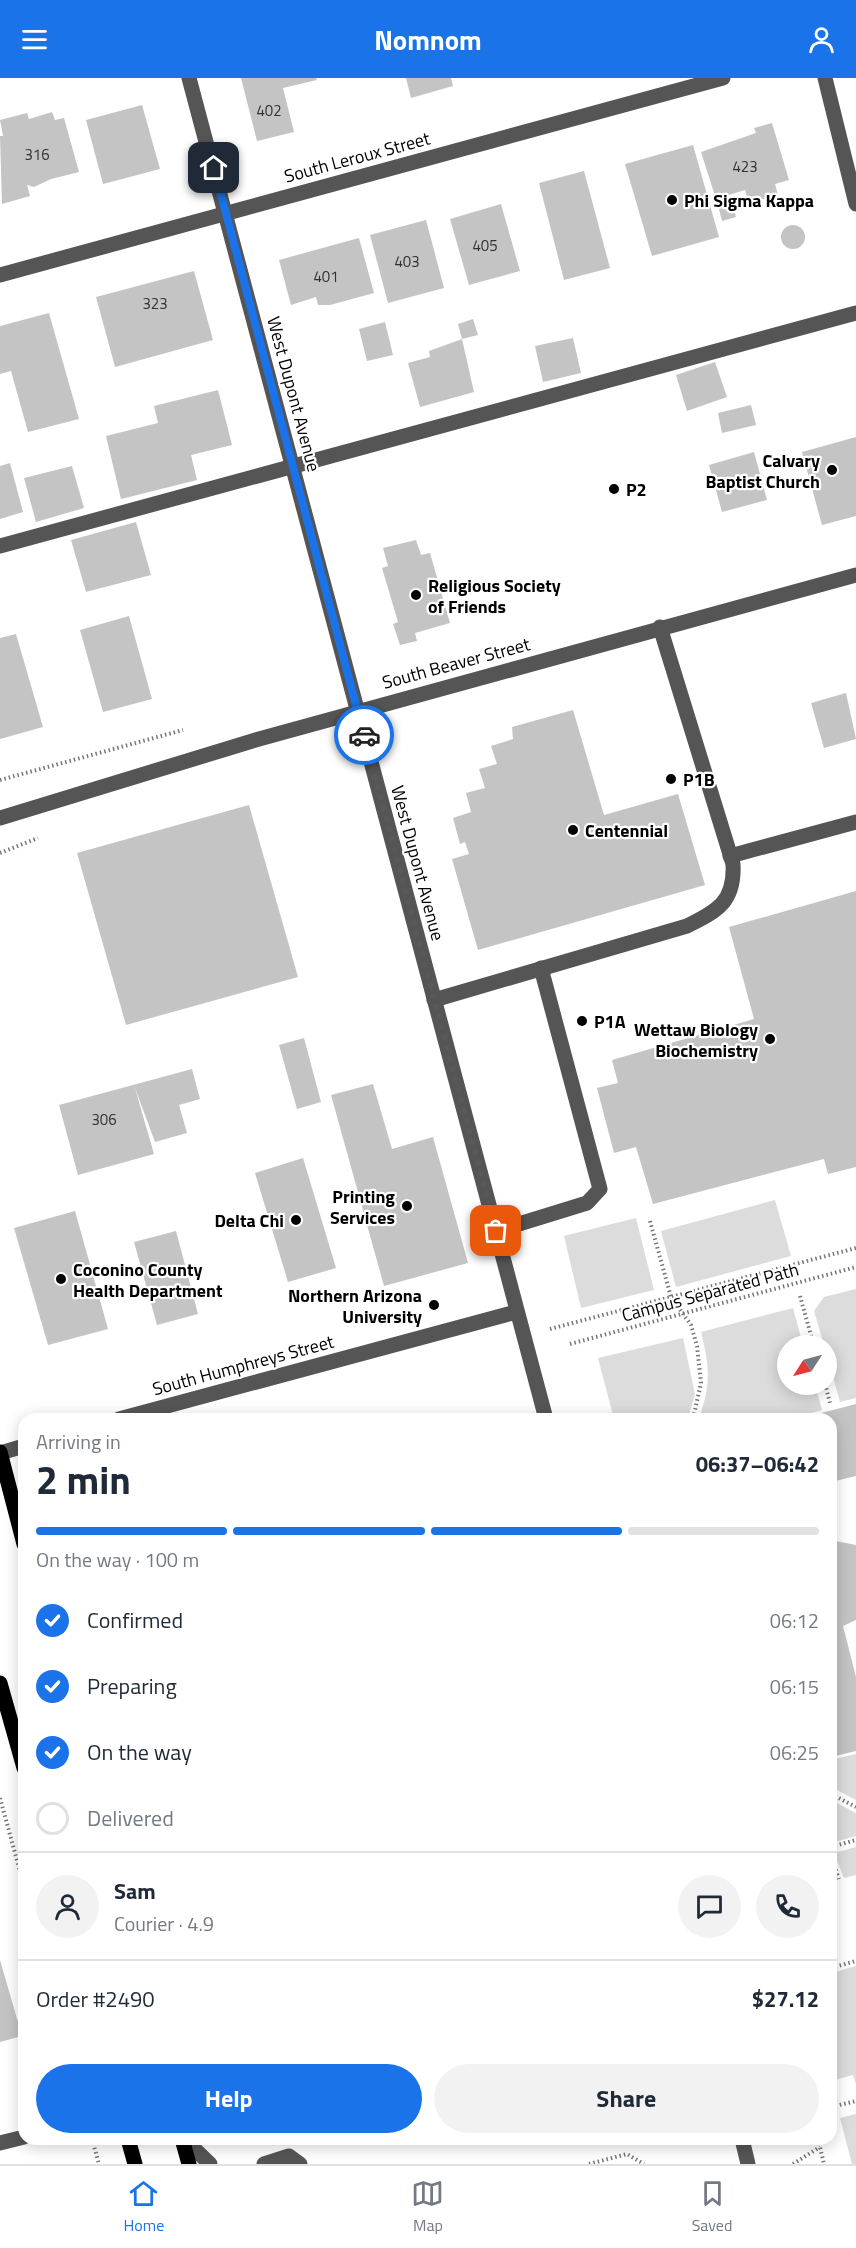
<!DOCTYPE html>
<meta charset="utf-8">
<style>
body{margin:0;font-family:"Titillium Web",sans-serif;background:#f2f2f3;color:#1f2937;height:100vh;display:flex;flex-direction:column;font-size:22px;white-space:nowrap}
*{box-sizing:border-box;margin:0}
p{font-size:20px;color:#747a83}
.icon{flex:none;width:33px;height:33px;fill:none;stroke:currentColor;stroke-width:2;stroke-linecap:round;stroke-linejoin:round}
.map{position:relative;flex:1;overflow:hidden}
.panel{position:absolute;left:18px;top:1335px;width:819px;height:732px;display:flex;flex-direction:column;background:#fff;border-radius:18px;box-shadow:0 3px 15px #0003}
.panel>*{flex:none}
.needle{width:39px;rotate:234deg}
.tools{position:absolute;left:777px;top:1257px;display:grid;gap:12px}
.tools a{display:grid;place-items:center;width:60px;height:60px;border-radius:50%;background:#fff;box-shadow:0 3px 15px #0003;font-size:30px}
.pin{position:absolute;display:grid;place-items:center;width:51px;height:51px;color:#fff;margin:-26px;border-radius:12px;box-shadow:0 3px 9px #0006}
.courier{position:absolute;display:grid;place-items:center;width:60px;height:60px;margin:-30px;border:4px solid #1a73e8;border-radius:50%;background:#fff;color:#222;box-shadow:0 2px 8px #0007}
.headline em{font-style:normal;font-weight:700}
.headline div{display:flex;flex-direction:column-reverse}
.headline{display:flex;align-items:center;justify-content:space-between;height:102px;padding:0 18px}
h1{font-size:39px;font-weight:700;line-height:45px}
.bar{display:grid;grid-template-columns:repeat(4,1fr);gap:9px 6px;align-content:center;height:72px;padding:0 18px}
.bar i{height:8px;border-radius:4px;background:#e0e1e3}
.bar .active{background:#1a73e8}
.bar p{grid-column:span 4}
.line{display:flex;align-items:center;gap:15px;padding:0 18px;border-top:2px solid #e0e1e3}
.line div{flex:1}
.round{display:grid;place-items:center;flex:none;width:63px;height:63px;border-radius:32px;background:#f2f2f3}
ol{padding:0 18px;list-style:none}
li{display:flex;align-items:center;gap:18px;height:66px}
li p{margin-inline-start:auto}
li .icon{padding:6px;border-radius:50%;background:#1a73e8;color:#fff;stroke-width:4}
li:last-child{color:#747a83}
li i{width:33px;height:33px;border:3px solid #e0e1e3;border-radius:50%}
.button{display:flex;gap:12px;margin-top:auto;padding:12px 18px}
.button a{flex:1;height:69px;border-radius:36px;background:#1a73e8;color:#fff;font-size:24px;font-weight:700;line-height:69px;text-align:center}
.button a+a{background:#f2f2f3;color:#1f2937}
header{display:flex;justify-content:space-between;align-items:center;height:78px;padding:0 18px;background:#1a73e8;color:#fff;font-size:27px;font-weight:700}
.dock{display:flex;justify-content:space-around;align-items:center;height:84px;border-top:2px solid #e0e1e3;background:#fff;font-size:16px;color:#747a83}
.dock a{display:grid;justify-items:center;gap:3px}
.dock .active{color:#1a73e8}
.map>svg:first-child{display:block}
.green{fill:#dcdcdc}
.building{fill:#c4c4c4}
.lines{fill:none;stroke-linecap:round;stroke-linejoin:round}
.path{stroke:#777;stroke-width:4;stroke-dasharray:1.5 3;stroke-linecap:butt}
.minor{stroke:#555;stroke-width:15}
.major{stroke:#000;stroke-width:15}
.done{stroke:#595959;stroke-width:6;stroke-dasharray:0 10.8}
.route{stroke:#1a73e8;stroke-width:8}
.poi-dot{fill:#000;stroke:#fff;stroke-width:2}
.labels{text-anchor:middle;dominant-baseline:central;stroke-width:4.5;stroke-linejoin:round;paint-order:stroke}
.number-label{font-size:15px;fill:#313131}
.street-label{font-size:18px;fill:#000;stroke:#fff}
.poi-label{font-size:18px;font-weight:bold;fill:#000;stroke:#fff;text-anchor:start}
</style>
<header><svg class="icon" aria-label="menu" viewBox="0 0 24 24"><path d="M4 6h16M4 12h16M4 18h16"/></svg>Nomnom<svg class="icon" aria-label="person" viewBox="0 0 24 24"><circle cx="12" cy="8" r="4"/><path d="M4 21q1-7 8-7t8 7"/></svg></header>
<div class="map">
<svg width="856" height="2086" viewBox="0 0 856 2086">
<rect width="100%" height="100%" fill="#fff"/>
<g class="green">
<polygon points="775,1122 791,1178 676,1209 661,1153"/>
<polygon points="636,1140 654,1212 581,1230 564,1158"/>
<polygon points="856,1211 856,1320 840,1324 827,1277 826,1268 824,1267 814,1233 824,1219"/>
<path d="M 793,1230 L 803,1267 L 788,1268 L 788,1306 L 815,1307 L 822,1332 L 789,1341 L 699,1341 C 711,1304 710,1291 701,1254 Z"/>
<polygon points="683,1260 695,1316 688,1341 614,1341 598,1280"/>
<polygon points="856,1676 856,1722 831,1709 831,1682"/>
<polygon points="831,1722 856,1735 856,1758 831,1765"/>
<polygon points="856,1769 856,1797 844,1800 834,1775"/>
<polygon points="856,1888 856,2006 853,1997 831,2003 831,1895"/>
<polygon points="856,2036 856,2086 852,2086 840,2040"/>
</g>
<g class="building">
<polygon points="241,0 316,0 317,2 283,10 294,54 257,63"/>
<polygon points="406,0 451,0 453,8 411,20"/>
<polygon points="142,27 160,91 103,106 86,42"/>
<polygon points="52,34 55,42 64,40 79,94 51,101 34,109 27,107 30,118 2,126 0,58 3,58 0,42 27,35 29,41"/>
<polygon points="772,45 789,102 775,106 778,117 749,125 745,112 716,121 701,74 756,55 754,50"/>
<polygon points="693,67 719,159 652,178 625,86"/>
<polygon points="584,93 610,190 564,202 539,105"/>
<polygon points="732,123 736,139 722,143 718,127"/>
<polygon points="501,126 520,193 469,207 450,141"/>
<polygon points="426,142 444,210 388,225 370,157"/>
<circle cx="793" cy="159" r="12"/>
<polygon points="359,160 374,215 330,227 318,227 316,219 291,227 279,182"/>
<polygon points="194,193 213,262 115,289 96,219"/>
<polygon points="49,235 79,341 28,354 11,293 0,296 0,248"/>
<polygon points="473,241 478,257 462,261 458,246"/>
<polygon points="385,244 393,277 367,283 359,251"/>
<polygon points="573,260 581,295 543,304 535,268"/>
<polygon points="462,261 474,314 420,329 408,285 430,279 429,273"/>
<polygon points="715,284 727,319 687,333 676,297"/>
<polygon points="218,312 232,367 191,377 197,402 121,421 106,358 158,345 154,328"/>
<polygon points="751,327 756,347 722,355 718,335"/>
<polygon points="856,359 856,438 822,447 802,374"/>
<polygon points="754,374 767,422 722,434 709,387"/>
<polygon points="10,385 23,434 0,441 0,388"/>
<polygon points="72,388 84,430 36,444 24,400"/>
<polygon points="136,444 151,497 86,514 71,462"/>
<polygon points="416,462 421,477 430,475 450,545 415,555 417,563 400,567 393,546 398,544 382,490 388,488 383,470"/>
<polygon points="129,538 152,621 103,634 80,552"/>
<polygon points="16,556 43,649 0,661 0,560"/>
<polygon points="846,615 856,661 824,670 811,625"/>
<polygon points="573,632 604,737 678,716 705,807 478,872 452,781 469,776 465,764 460,766 453,740 471,734 466,715 485,710 479,691 497,686 491,668 513,661 512,649"/>
<polygon points="249,727 298,899 126,947 77,775"/>
<polygon points="856,813 856,1089 828,1096 824,1081 653,1126 636,1069 614,1075 597,1010 618,1005 612,982 754,941 729,849"/>
<polygon points="304,960 321,1024 297,1031 279,967"/>
<polygon points="192,991 200,1021 179,1027 187,1055 155,1064 135,1010 154,1076 78,1097 59,1027"/>
<polygon points="373,1006 392,1071 433,1059 468,1185 384,1208 331,1017"/>
<polygon points="303,1080 336,1190 288,1204 255,1095"/>
<polygon points="75,1133 108,1251 48,1267 14,1150"/>
<polygon points="176,1153 198,1236 157,1247 134,1164"/>
<polygon points="856,1326 856,1398 831,1404 831,1341 802,1340"/>
<polygon points="831,1462 856,1467 856,1542 843,1548 856,1599 856,1673 831,1679"/>
<polygon points="0,1882 22,1958 0,1964"/>
</g>
<g class="lines">
<g class="path">
<polyline points="0,702 183,652"/>
<polyline points="0,775 38,760"/>
<polyline points="650,1143 671,1219 691,1247 697,1268 701,1305 693,1341"/>
<polyline points="800,1218 814,1268"/>
<polyline points="550,1251 856,1170"/>
<polyline points="570,1266 856,1189"/>
<polyline points="825,1306 830,1325"/>
<polyline points="831,1716 856,1729"/>
<polyline points="0,1720 24,1808"/>
<polyline points="831,1769 856,1762"/>
<polyline points="831,1779 839,1801"/>
<polyline points="831,1890 856,1883"/>
<polyline points="831,2029 856,2023"/>
<polyline points="92,2061 99,2086"/>
<polyline points="818,2061 824,2086"/>
<polyline points="589,2086 627,2076 644,2086"/>
<polyline points="793,2086 820,2069"/>
</g>
<g class="minor">
<polyline points="189,0 546,1341"/>
<polyline points="825,0 856,126"/>
<polyline points="0,197 723,0"/>
<polyline points="0,468 856,235"/>
<polyline points="0,740 259,661 856,497"/>
<polyline points="730,778 856,744"/>
<path d="M 434,922 L 687,848 C 718,833 735,823 733,786 L 660,549"/>
<polyline points="496,1153 587,1125 600,1111 541,890"/>
<polyline points="119,1341 516,1234"/>
<polyline points="0,1375 24,1368"/>
<polyline points="184,2061 210,2086"/>
<polyline points="742,2061 748,2086"/>
<polyline points="0,2065 24,2059"/>
<polyline points="264,2086 289,2078 300,2086"/>
</g>
<g class="major">
<polyline points="0,1374 24,1466"/>
<polyline points="0,1605 24,1690"/>
<polyline points="128,2061 135,2086"/>
<polyline points="182,2061 189,2086"/>
</g>
</g>
<g class="lines">
<polyline class="done" points="364,657 496,1153"/>
<polyline class="route" points="214,90 364,657"/>
</g>
<g class="poi-dot">
<circle cx="672" cy="122" r="6"/>
<circle cx="832" cy="392" r="6"/>
<circle cx="614" cy="411" r="6"/>
<circle cx="416" cy="517" r="6"/>
<circle cx="671" cy="701" r="6"/>
<circle cx="573" cy="752" r="6"/>
<circle cx="582" cy="943" r="6"/>
<circle cx="770" cy="961" r="6"/>
<circle cx="407" cy="1128" r="6"/>
<circle cx="296" cy="1142" r="6"/>
<circle cx="61" cy="1201" r="6"/>
<circle cx="434" cy="1227" r="6"/>
</g>
<g class="labels">
<g class="number-label">
<text x="269" y="32">402</text>
<text x="37" y="76">316</text>
<text x="745" y="88">423</text>
<text x="485" y="167">405</text>
<text x="407" y="183">403</text>
<text x="326" y="198">401</text>
<text x="155" y="225">323</text>
<text x="104" y="1041">306</text>
</g>
<g class="street-label">
<text transform="translate(357 79) rotate(-15)">South Leroux Street</text>
<text transform="translate(294 316) rotate(75)">West Dupont Avenue</text>
<text transform="translate(456 585) rotate(-15)">South Beaver Street</text>
<text transform="translate(418 785) rotate(75)">West Dupont Avenue</text>
<text transform="translate(710 1214) rotate(-15)">Campus Separated Path</text>
<text transform="translate(243 1287) rotate(-15)">South Humphreys Street</text>
</g>
<g class="poi-label">
<text x="684" y="122">Phi Sigma Kappa</text>
<text x="820" y="382" text-anchor="end">Calvary<tspan x="820" dy="21">Baptist Church</tspan></text>
<text x="626" y="411">P2</text>
<text x="428" y="507">Religious Society<tspan x="428" dy="21">of Friends</tspan></text>
<text x="683" y="701">P1B</text>
<text x="585" y="752">Centennial</text>
<text x="594" y="943">P1A</text>
<text x="758" y="951" text-anchor="end">Wettaw Biology<tspan x="758" dy="21">Biochemistry</tspan></text>
<text x="395" y="1118" text-anchor="end">Printing<tspan x="395" dy="21">Services</tspan></text>
<text x="284" y="1142" text-anchor="end">Delta Chi</text>
<text x="73" y="1191">Coconino County<tspan x="73" dy="21">Health Department</tspan></text>
<text x="422" y="1217" text-anchor="end">Northern Arizona<tspan x="422" dy="21">University</tspan></text>
</g>
</g>
</svg>
<div class="tools">
<a><svg class="needle" viewBox="-14 -14 28 28"><path d="M0-13l5 13h-10z" fill="#e53935"/><path d="M0 13l5-13h-10z" fill="#747a83"/></svg></a>
</div>
<div class="pin" style="left:496px;top:1153px;background:#ea580c"><svg class="icon" aria-label="bag" viewBox="0 0 24 24"><path d="M5 8h14l-1 12H6zM9 8a3 3 0 0 1 6 0"/></svg></div>
<div class="pin" style="left:214px;top:90px;background:#1f2937"><svg class="icon" aria-label="home" viewBox="0 0 24 24"><path d="M3 11l9-7 9 7M6 9v11h12V9"/></svg></div>
<div class="courier" style="left:364px;top:657px"><svg class="icon" aria-label="car" viewBox="0 0 24 24"><path d="M5 17H2v-5l4-1 3-4h7l3 4 3 1v5h-3M9 17h6M6 11h13"/><circle cx="7" cy="17" r="2"/><circle cx="17" cy="17" r="2"/></svg></div>
<section class="panel">
<div class="headline"><div><h1>2 min</h1><p>Arriving in</p></div><em>06:37–06:42</em></div>
<div class="bar"><i class="active"></i><i class="active"></i><i class="active"></i><i></i><p>On the way · 100 m</p></div>
<ol>
<li><svg class="icon" aria-label="check" viewBox="0 0 24 24"><path d="M5 12l5 5 9-10"/></svg>Confirmed<p>06:12</p></li>
<li><svg class="icon" aria-label="check" viewBox="0 0 24 24"><path d="M5 12l5 5 9-10"/></svg>Preparing<p>06:15</p></li>
<li><svg class="icon" aria-label="check" viewBox="0 0 24 24"><path d="M5 12l5 5 9-10"/></svg>On the way<p>06:25</p></li>
<li><i></i>Delivered</li>
</ol>
<div class="line" style="height:108px"><a class="round"><svg class="icon" aria-label="person" viewBox="0 0 24 24"><circle cx="12" cy="8" r="4"/><path d="M4 21q1-7 8-7t8 7"/></svg></a><div><b>Sam</b><p>Courier · 4.9</p></div><a class="round"><svg class="icon" aria-label="chat" viewBox="0 0 24 24"><path d="M4 5h16v11H9l-5 4z"/></svg></a><a class="round"><svg class="icon" aria-label="phone" viewBox="0 0 24 24"><path d="M5 4h4l2 5-3 2q2 4 5 5l2-3 5 2v4C11 20 4 13 5 4z"/></svg></a></div>
<div class="line" style="height:78px"><div>Order #2490</div><b>$27.12</b></div>
<div class="button"><a>Help</a><a>Share</a></div>
</section>
</div>
<nav class="dock">
<a class="active"><svg class="icon" aria-label="home" viewBox="0 0 24 24"><path d="M3 11l9-7 9 7M6 9v11h12V9"/></svg>Home</a>
<a><svg class="icon" aria-label="map" viewBox="0 0 24 24"><path d="M3 6l6-2 6 2 6-2v14l-6 2-6-2-6 2zM9 4v14M15 6v14"/></svg>Map</a>
<a><svg class="icon" aria-label="saved" viewBox="0 0 24 24"><path d="M7 4h10v16l-5-4-5 4z"/></svg>Saved</a>
</nav>
